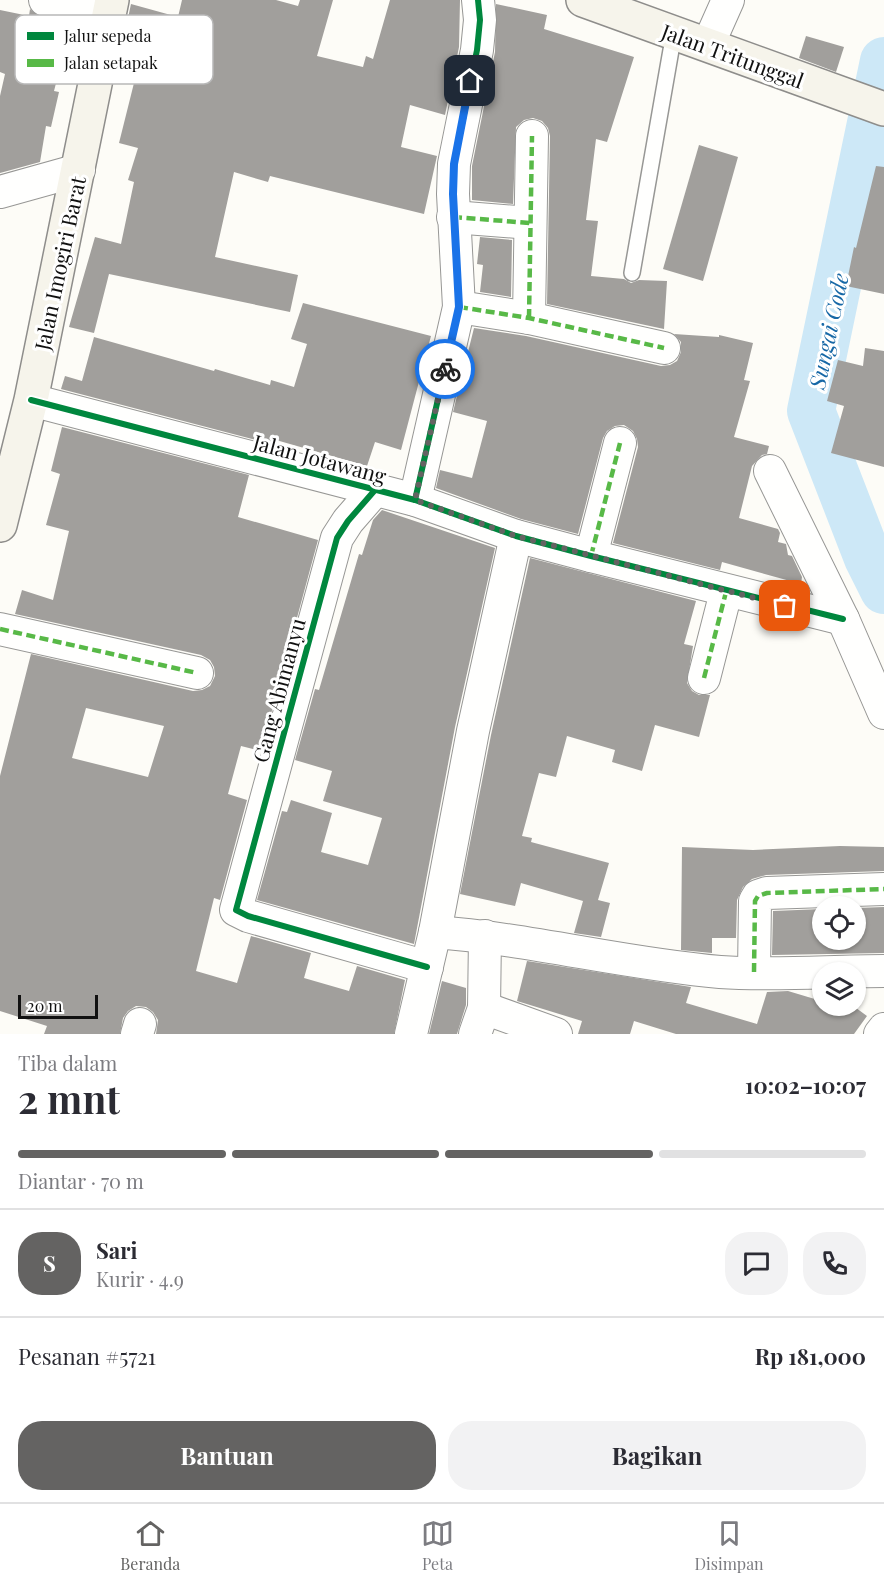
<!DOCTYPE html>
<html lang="id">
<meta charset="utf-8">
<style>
body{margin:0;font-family:"Playfair Display",serif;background:#f2f2f3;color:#2b2b33;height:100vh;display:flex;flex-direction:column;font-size:22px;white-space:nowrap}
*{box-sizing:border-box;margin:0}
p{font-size:20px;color:#7c7c81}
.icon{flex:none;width:33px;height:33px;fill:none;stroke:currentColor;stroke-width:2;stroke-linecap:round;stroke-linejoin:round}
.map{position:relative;height:1034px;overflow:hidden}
.panel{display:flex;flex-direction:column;background:#fff;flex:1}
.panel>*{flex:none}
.controls{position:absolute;left:812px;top:896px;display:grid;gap:12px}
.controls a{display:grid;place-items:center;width:54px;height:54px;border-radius:50%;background:#fff;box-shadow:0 2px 4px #0004;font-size:30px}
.scale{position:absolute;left:18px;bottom:15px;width:80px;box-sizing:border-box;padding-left:6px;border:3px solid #111;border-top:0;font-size:16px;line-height:21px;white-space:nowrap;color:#111;-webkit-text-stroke:4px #fff;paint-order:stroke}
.pin{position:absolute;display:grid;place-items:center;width:51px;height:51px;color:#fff;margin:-26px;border-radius:12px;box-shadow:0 3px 9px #0006}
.courier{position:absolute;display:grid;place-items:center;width:60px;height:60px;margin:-30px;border:4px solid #1a73e8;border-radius:50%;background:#fff;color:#222;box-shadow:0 2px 8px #0007}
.headline em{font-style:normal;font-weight:700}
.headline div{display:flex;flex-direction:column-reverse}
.headline{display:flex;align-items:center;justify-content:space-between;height:102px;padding:0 18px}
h1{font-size:39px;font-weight:700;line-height:45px}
.bar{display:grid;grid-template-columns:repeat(4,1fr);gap:9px 6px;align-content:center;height:72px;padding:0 18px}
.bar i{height:8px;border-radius:4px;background:#e1e1e2}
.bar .selected{background:#646362}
.bar p{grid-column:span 4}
.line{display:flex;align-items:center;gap:15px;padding:0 18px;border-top:2px solid #e1e1e2}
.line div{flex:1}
.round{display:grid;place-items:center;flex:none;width:63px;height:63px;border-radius:24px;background:#f2f2f3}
.cta{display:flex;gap:12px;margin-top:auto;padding:12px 18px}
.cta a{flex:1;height:69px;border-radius:24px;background:#646362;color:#fff;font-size:24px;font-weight:700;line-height:69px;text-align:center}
.cta a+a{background:#f2f2f3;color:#2b2b33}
.tab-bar{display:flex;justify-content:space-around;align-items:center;height:84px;border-top:2px solid #e1e1e2;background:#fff;font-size:16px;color:#7c7c81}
.tab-bar a{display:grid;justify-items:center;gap:3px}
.tab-bar .selected{color:#646362}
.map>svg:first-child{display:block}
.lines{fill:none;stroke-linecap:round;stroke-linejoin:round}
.river{stroke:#cde8f7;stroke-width:48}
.building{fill:#a19f9c;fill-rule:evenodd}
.lane-casing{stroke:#979795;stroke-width:18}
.street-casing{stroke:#979795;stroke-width:34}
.secondary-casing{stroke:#8e8d8b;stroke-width:36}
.lane{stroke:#fffffe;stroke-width:15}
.street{stroke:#fffffe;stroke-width:32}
.secondary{stroke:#f6f4eb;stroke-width:33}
.quiet{stroke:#58b947;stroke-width:4.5;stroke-dasharray:9 4.5;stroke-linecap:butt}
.cycleway-casing{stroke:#fff;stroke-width:10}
.cycleway{stroke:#00873e;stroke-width:6}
.done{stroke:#646362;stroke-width:6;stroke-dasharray:0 10.8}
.route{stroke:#1a73e8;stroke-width:8}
.labels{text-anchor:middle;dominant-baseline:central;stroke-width:6;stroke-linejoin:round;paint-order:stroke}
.street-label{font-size:21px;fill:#111;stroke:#fff}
.water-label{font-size:22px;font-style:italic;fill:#1768a6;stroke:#fff}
.key{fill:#fff;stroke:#b8b8b8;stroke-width:1.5}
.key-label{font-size:16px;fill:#111}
</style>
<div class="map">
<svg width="884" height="1034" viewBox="0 0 884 1034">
<rect width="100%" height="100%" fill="#fdfcf7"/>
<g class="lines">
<polyline class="river" points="884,61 811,411 868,558 884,590"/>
</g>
<g class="building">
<polygon points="182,0 276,0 298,6 300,0 333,0 317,56 363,67 366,56 373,59 390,0 460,0 459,47 445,115 410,105 401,147 437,156 424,214 270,176 268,182 234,172 215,257 298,275 290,312 109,274 94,333 69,327 95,237 121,244 134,182 128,180 138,148 119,143 135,79 116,74 131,4 178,17"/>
<polygon points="496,4 547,15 544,29 634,57 607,142 596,139 586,220 598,221 591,276 624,279 631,283 639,280 667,281 664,329 547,304 550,136 548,128 542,121 533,118 524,120 516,127 513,204 472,200 472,166 495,52"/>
<polygon points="30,9 40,17 86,32 82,52 65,48 54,91 59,92 51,127 46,126 40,162 0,173 0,96 5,74 0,72 0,10 29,16"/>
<polygon points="806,36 844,47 836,72 799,58"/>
<polygon points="699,145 738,157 703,281 663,269"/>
<polygon points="876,166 884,167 884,294 846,286 854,247 856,248"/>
<polygon points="480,237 512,240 511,297 480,292 483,265 477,264"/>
<polygon points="303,303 431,336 401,450 375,442 367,466 276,440 275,445 61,389 65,376 82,381 94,337 214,371 215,369 270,385 271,380 294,387 307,344 291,339"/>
<polygon points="474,328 526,336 661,366 670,365 677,361 681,352 681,342 674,334 719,337 719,335 753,343 744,380 750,381 734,437 769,446 767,454 762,455 752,466 739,518 778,529 780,533 778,542 786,544 788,555 792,556 802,577 801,584 722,562 720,570 613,543 638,447 637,439 633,431 624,425 615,426 607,431 603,438 578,534 521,519 436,488 440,470 472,478 487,421 453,412"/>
<polygon points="865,348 884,351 884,467 831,453 844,406 827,401 838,360 863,366"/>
<path d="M 62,427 L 249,475 L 238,517 L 318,540 L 261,751 L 241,746 L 228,794 L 247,800 L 220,900 L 214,898 L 196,971 L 237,983 L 251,936 L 311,953 L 304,978 L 349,991 L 357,966 L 405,980 L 394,1034 L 156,1034 L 158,1020 L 153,1012 L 146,1007 L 136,1006 L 128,1011 L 123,1018 L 120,1034 L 44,1034 L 47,1026 L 0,1011 L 0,776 L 31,654 L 193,691 L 202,690 L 210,686 L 215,676 L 214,667 L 210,660 L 201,655 L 15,614 L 22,590 L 53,600 L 69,531 L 46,525 L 60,474 L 51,471 ZM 86,708 L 164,726 L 148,777 L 72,758 Z"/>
<polygon points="382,510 495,548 455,727 414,944 257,900 282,811 287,812 291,800 332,813 321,852 368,865 382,818 323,801 332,771 295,760 315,689 319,690 359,554 362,555 373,520"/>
<polygon points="530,558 696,601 684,644 693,646 687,683 692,691 699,695 710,695 699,737 655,725 642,771 612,762 615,750 567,736 556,777 539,773 522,836 532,838 531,842 609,863 598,900 610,903 601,937 574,933 583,901 521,883 515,906 460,894 491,735"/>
<polygon points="840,846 884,847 884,871 766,875 752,879 743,887 737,900 736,938 712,938 712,953 681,950 682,847 753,850"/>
<polygon points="884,907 884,953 772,955 773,911 822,909 822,939 855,939 855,908"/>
<polygon points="527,961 691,987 686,1003 757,1024 767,992 788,991 818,1000 822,1005 852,1005 867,1016 854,1034 676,1034 634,1021 630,1034 578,1034 582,1021 517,1001"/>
<polygon points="442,981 466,988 466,1005 457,1034 429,1034"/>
</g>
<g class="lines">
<g class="lane-casing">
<polyline id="lane" points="632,273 671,50 676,35"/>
</g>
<g class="street-casing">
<g id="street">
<polyline points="45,0 107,19"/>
<polyline points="708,45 728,0"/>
<polyline points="0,192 79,170"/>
<polyline points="453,217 530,223"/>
<polyline points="459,307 529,318 664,348"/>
<polyline points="529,318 532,136"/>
<polyline points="31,400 415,500 516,536 591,556 843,619"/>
<polyline points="770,471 843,619 884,713"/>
<polyline points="375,490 348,521 337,538 236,910 248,916 427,967"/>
<polyline points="415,500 459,307 453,194 454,164 477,50 480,20 478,0"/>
<polyline points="591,556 620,443"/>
<polyline points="0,629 197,673"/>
<polyline points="704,678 726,592"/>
<path d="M 435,932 C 531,939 624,964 720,972 C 774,976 830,971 884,971"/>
<polyline points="754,972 755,901 758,896 767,893 884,889"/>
<polyline points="484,1008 556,1034"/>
<polyline points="137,1034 140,1024"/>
<polyline points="411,1034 435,932 473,731 516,536"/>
<polyline points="475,1034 484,1008 485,936"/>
<polyline points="880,1034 884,1029"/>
</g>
</g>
<g class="secondary-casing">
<g id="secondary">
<polyline points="583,0 884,109"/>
<polyline points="0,525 31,400 112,0"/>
</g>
</g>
<use href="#lane" class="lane"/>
<use href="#street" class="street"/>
<use href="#secondary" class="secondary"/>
<g class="quiet">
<polyline points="453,217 530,223"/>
<polyline points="459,307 529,318 664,348"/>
<polyline points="529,318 532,136"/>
<polyline points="591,556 620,443"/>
<polyline points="0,629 197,673"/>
<polyline points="704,678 726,592"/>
<polyline points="754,972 755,901 758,896 767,893 884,889"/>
</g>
<g class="cycleway-casing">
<g id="cycleway">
<polyline points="31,400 415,500 516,536 591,556 843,619"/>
<polyline points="375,490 348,521 337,538 236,910 248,916 427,967"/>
<polyline points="415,500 459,307 453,194 454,164 477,50 480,20 478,0"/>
</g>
</g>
<use href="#cycleway" class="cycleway"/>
</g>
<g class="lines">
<polyline class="done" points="445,369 415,500 516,536 785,606"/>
<polyline class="route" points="445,369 459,307 453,194 454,164 470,81"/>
</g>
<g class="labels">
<g class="street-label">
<text transform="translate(733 55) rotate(20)">Jalan Tritunggal</text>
<text transform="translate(59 263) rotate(-78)">Jalan Imogiri Barat</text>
<text transform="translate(320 458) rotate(15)">Jalan Jotawang</text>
<text transform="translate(278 690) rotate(-75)">Gang Abimanyu</text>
</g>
<g class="water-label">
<text transform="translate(828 331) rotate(-78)">Sungai Code</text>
</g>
</g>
<rect x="15" y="15" width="198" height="69" rx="9" class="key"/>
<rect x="27" y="32" width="27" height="8" fill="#00873e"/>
<rect x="27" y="59" width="27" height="8" fill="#58b947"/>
<g class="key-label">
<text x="64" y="42">Jalur sepeda</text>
<text x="64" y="69">Jalan setapak</text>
</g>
</svg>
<div class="controls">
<a><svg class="icon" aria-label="locate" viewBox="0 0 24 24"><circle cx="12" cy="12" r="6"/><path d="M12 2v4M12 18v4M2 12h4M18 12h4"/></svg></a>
<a><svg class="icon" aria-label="layers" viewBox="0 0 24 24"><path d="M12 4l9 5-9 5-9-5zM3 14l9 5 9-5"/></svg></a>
</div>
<div class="scale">20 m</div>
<div class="pin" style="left:785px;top:606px;background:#ea580c"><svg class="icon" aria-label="bag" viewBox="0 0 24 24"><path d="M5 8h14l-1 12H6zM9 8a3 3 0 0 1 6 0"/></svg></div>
<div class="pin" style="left:470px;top:81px;background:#1f2937"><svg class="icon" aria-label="home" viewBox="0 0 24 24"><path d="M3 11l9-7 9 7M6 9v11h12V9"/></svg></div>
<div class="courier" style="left:445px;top:369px"><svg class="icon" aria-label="bike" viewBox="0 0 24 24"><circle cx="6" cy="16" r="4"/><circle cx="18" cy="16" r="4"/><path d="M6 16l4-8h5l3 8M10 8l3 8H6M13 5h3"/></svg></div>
</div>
<section class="panel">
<div class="headline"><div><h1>2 mnt</h1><p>Tiba dalam</p></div><em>10:02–10:07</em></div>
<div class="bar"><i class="selected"></i><i class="selected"></i><i class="selected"></i><i></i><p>Diantar · 70 m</p></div>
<div class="line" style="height:108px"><b class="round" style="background:#646362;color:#fff">S</b><div><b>Sari</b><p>Kurir · 4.9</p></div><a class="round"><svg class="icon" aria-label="chat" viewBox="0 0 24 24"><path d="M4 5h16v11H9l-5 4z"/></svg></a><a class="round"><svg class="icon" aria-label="phone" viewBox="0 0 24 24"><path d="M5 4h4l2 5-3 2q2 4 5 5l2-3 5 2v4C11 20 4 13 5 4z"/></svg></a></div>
<div class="line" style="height:78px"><div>Pesanan #5721</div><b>Rp 181,000</b></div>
<div class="cta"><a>Bantuan</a><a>Bagikan</a></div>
</section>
<nav class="tab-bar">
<a class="selected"><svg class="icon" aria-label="home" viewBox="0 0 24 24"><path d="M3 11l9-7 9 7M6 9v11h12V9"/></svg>Beranda</a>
<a><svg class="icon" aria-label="map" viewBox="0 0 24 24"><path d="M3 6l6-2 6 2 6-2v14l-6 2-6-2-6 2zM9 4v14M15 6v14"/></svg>Peta</a>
<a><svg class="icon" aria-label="saved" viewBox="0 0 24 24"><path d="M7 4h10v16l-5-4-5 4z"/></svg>Disimpan</a>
</nav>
